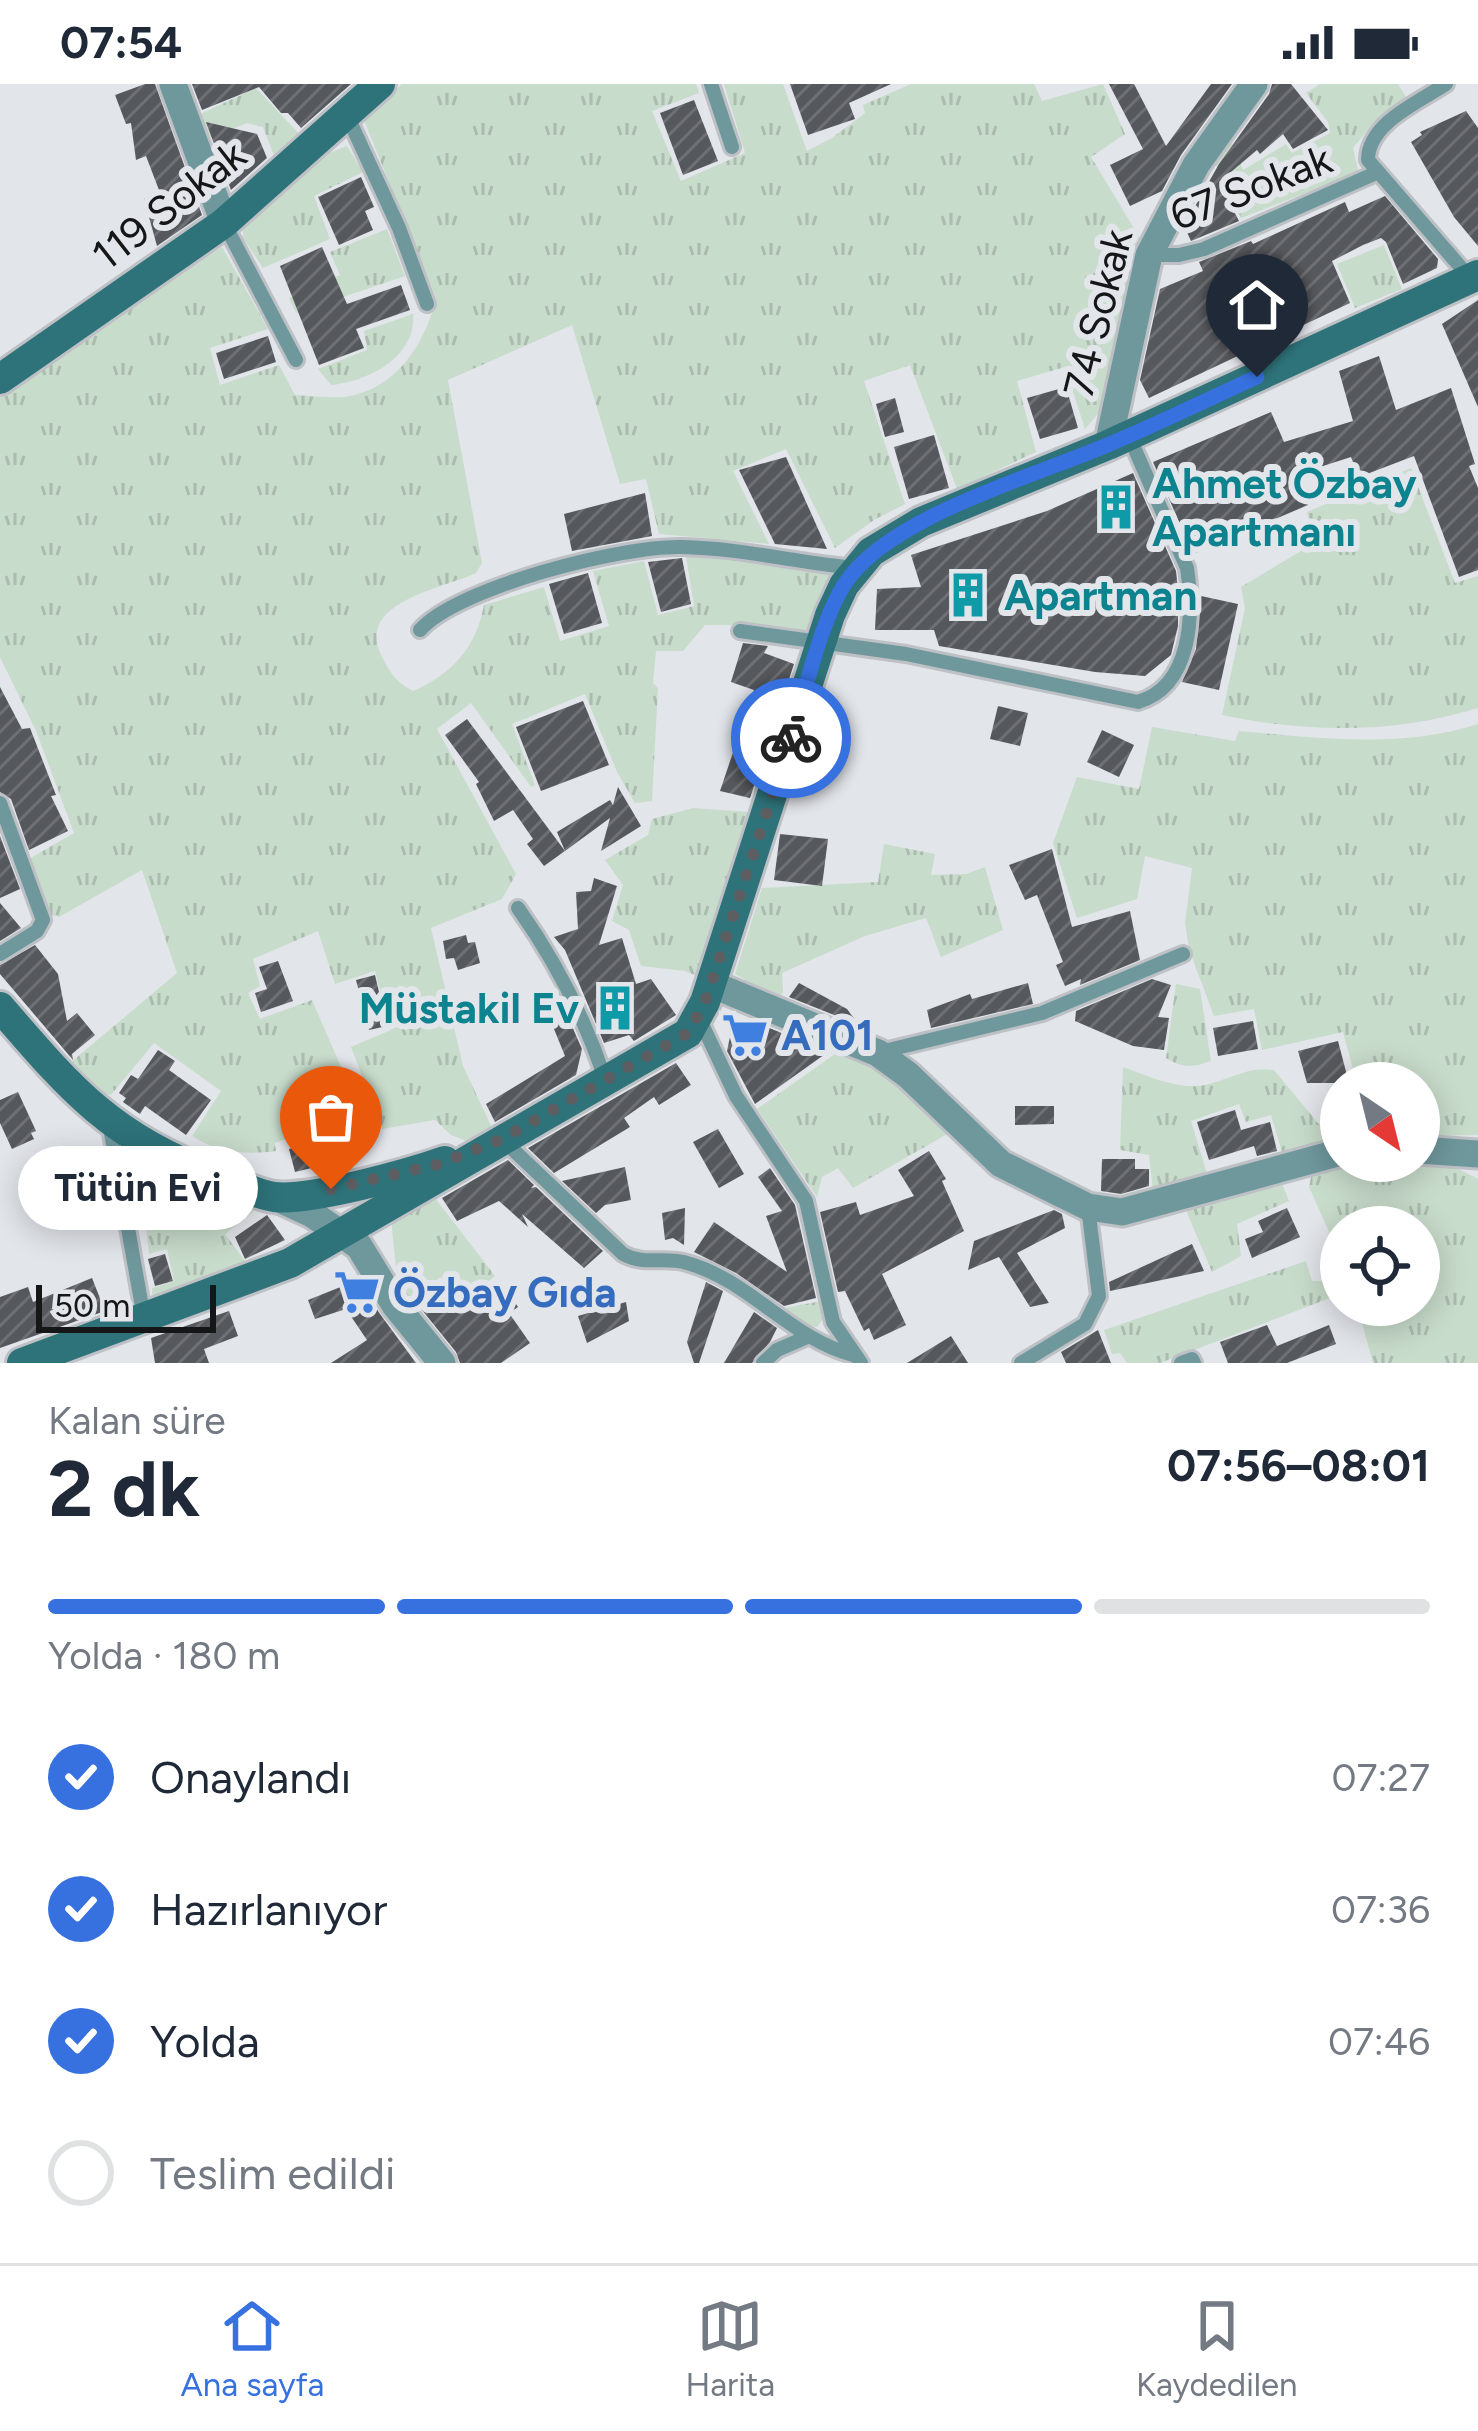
<!DOCTYPE html>
<html lang="tr">
<meta charset="utf-8">
<style>
body{margin:0;font-family:Figtree,sans-serif;background:#f2f2f3;color:#1f2937;height:100vh;display:flex;flex-direction:column;font-size:45px;white-space:nowrap}
*{box-sizing:border-box;margin:0}
p{font-size:39px;color:#747a83}
.icon{flex:none;width:66px;height:66px;fill:none;stroke:currentColor;stroke-width:2;stroke-linecap:round;stroke-linejoin:round}
.map{position:relative;height:1279px;overflow:hidden}
.details{display:flex;flex-direction:column;background:#fff;flex:1}
.details>*{flex:none}
.needle{width:78px;rotate:145deg}
.fabs{position:absolute;left:1320px;top:978px;display:grid;gap:24px}
.fabs a{display:grid;place-items:center;width:120px;height:120px;border-radius:50%;background:#fff;box-shadow:0 6px 30px #0003;font-size:60px}
.scale{position:absolute;left:36px;bottom:30px;width:180px;box-sizing:border-box;padding-left:12px;border:6px solid #151618;border-top:0;font-size:33px;line-height:42px;white-space:nowrap;color:#151618;-webkit-text-stroke:9px #e2e5ea;paint-order:stroke}
.pin{position:absolute;display:grid;place-items:center;width:102px;height:102px;color:#fff;margin:-123px -51px;border-radius:50% 50% 50% 0;rotate:-45deg;box-shadow:0 0 12px #0007}
.pin .icon{rotate:45deg}
.courier{position:absolute;display:grid;place-items:center;width:120px;height:120px;margin:-60px;border:9px solid #3770df;border-radius:50%;background:#fff;color:#222;box-shadow:0 3px 15px #0007}
.bubble{position:absolute;height:84px;border-radius:42px;background:#fff;box-shadow:0 6px 30px #0003;font-size:39px;font-weight:700;line-height:84px;text-align:center}
.headline em{font-style:normal;font-weight:700}
.headline div{display:flex;flex-direction:column-reverse}
.headline{display:flex;align-items:center;justify-content:space-between;height:204px;padding:0 48px}
h1{font-size:78px;font-weight:700;line-height:90px}
.bar{display:grid;grid-template-columns:repeat(4,1fr);gap:18px 12px;align-content:center;height:144px;padding:0 48px}
.bar i{height:15px;border-radius:9px;background:#e0e1e3}
.bar .on{background:#3770df}
.bar p{grid-column:span 4}
ol{padding:0 48px;list-style:none}
li{display:flex;align-items:center;gap:36px;height:132px}
li p{margin-inline-start:auto}
li .icon{padding:12px;border-radius:50%;background:#3770df;color:#fff;stroke-width:4}
li:last-child{color:#747a83}
li i{width:66px;height:66px;border:6px solid #e0e1e3;border-radius:50%}
.status{display:flex;justify-content:space-between;align-items:center;height:84px;padding:0 60px;background:#fff;direction:ltr}
.status svg{height:33px;fill:currentColor}
.tabs{display:flex;justify-content:space-around;align-items:center;height:168px;border-top:3px solid #e0e1e3;background:#fff;font-size:33px;color:#747a83}
.tabs a{display:grid;justify-items:center;gap:6px}
.tabs .on{color:#3770df}
.map>svg:first-child{display:block}
.grass{fill:url(#grass-tufts)}
.park{fill:#c8dccb}
.building{fill:url(#building-hatch)}
.lines{fill:none;stroke-linecap:round;stroke-linejoin:round}
.lane-casing{stroke:#bdc0c4;stroke-width:20}
.street-casing{stroke:#bdc0c4;stroke-width:33}
.secondary-casing{stroke:#bdc0c4;stroke-width:36}
.lane{stroke:#6f989d;stroke-width:14}
.street{stroke:#6f989d;stroke-width:27}
.secondary{stroke:#2e737a;stroke-width:30}
.done{stroke:#5d5e62;stroke-width:12;stroke-dasharray:0 21.6}
.route{stroke:#3770df;stroke-width:15}
.labels{text-anchor:middle;dominant-baseline:central;stroke-width:12;stroke-linejoin:round;paint-order:stroke}
.street-label{font-size:42px;fill:#151618;stroke:#e2e5ea}
.culture-label{font-size:42px;font-weight:bold;fill:#0d838f;stroke:#e2e5ea;text-anchor:start}
.shop-label{font-size:42px;font-weight:bold;fill:#366cbe;stroke:#e2e5ea;text-anchor:start}
</style>
<div class="status"><b>07:54</b><svg viewBox="0 0 49 12"><path d="M0 12V9h3v3zM5 12V6h3v6zM10 12V3h3v9zM15 12V0h3v12zM26 1h20v11H26zM47 4h2v5h-2z"/></svg></div>
<div class="map">
<svg width="1478" height="1279" viewBox="0 0 1478 1279">
<defs>
<pattern id="grass-tufts" width="24" height="20" patternUnits="userSpaceOnUse" patternTransform="scale(3)"><rect width="24" height="20" fill="#c8dccb"/><path d="M3 7l-1-3M5 7V3M7 7l1-3M15 17l-1-3M17 17v-4M19 17l1-3" fill="none" stroke="#abbcae"/></pattern>
<pattern id="building-hatch" width="6" height="6" patternUnits="userSpaceOnUse" patternTransform="scale(3)"><rect width="6" height="6" fill="#55585c"/><path d="M-1 1l2-2M0 6l6-6M5 7l2-2" fill="none" stroke="#6e7074"/></pattern>
</defs>
<rect width="100%" height="100%" fill="#e2e5ea"/>
<g class="grass">
<path d="M 402,0 L 696,0 L 699,9 L 652,27 L 681,97 L 745,69 L 724,0 L 783,0 L 807,67 L 832,54 L 865,29 L 863,21 L 911,0 L 1034,0 L 1042,17 L 1103,0 L 1125,50 L 1091,73 L 1141,156 L 1101,326 L 1085,345 L 1065,283 L 1017,297 L 1036,368 L 957,405 L 910,281 L 864,297 L 905,420 L 874,436 L 835,464 L 786,365 L 733,387 L 769,460 L 659,450 L 646,395 L 620,400 L 572,241 L 448,296 L 482,479 L 476,489 C 442,505 354,518 382,573 C 391,590 396,598 413,607 C 452,590 476,564 484,521 L 544,503 L 560,557 L 609,542 L 593,487 L 644,477 L 658,531 L 694,522 L 686,472 L 838,487 L 815,554 L 739,541 L 705,541 L 683,567 L 656,567 L 653,599 L 658,604 L 652,717 L 635,719 L 617,688 L 585,610 L 512,640 L 535,701 L 531,703 L 471,619 L 437,645 L 516,790 L 502,815 L 431,844 L 463,982 L 494,1048 L 469,1058 L 451,1051 L 435,1036 L 382,1045 L 351,963 L 391,946 L 375,887 L 335,900 L 318,847 L 253,875 L 260,902 L 248,909 L 260,935 L 312,916 L 342,985 L 305,1000 L 320,1042 L 275,1059 L 276,1067 C 245,1071 218,1069 192,1052 L 221,1007 L 154,959 L 111,1011 L 98,1009 L 70,979 L 177,889 L 142,786 L 59,833 L 49,831 L 29,775 L 74,749 L 36,647 L 0,573 L 0,306 L 222,163 L 268,245 L 210,264 L 220,301 L 279,281 L 295,311 C 311,312 328,314 344,313 C 395,307 426,259 436,214 L 363,34 Z"/>
<polygon points="1320,0 1398,0 1406,13 1375,37 1353,64 1358,86 1353,91 1241,134 1215,79 1231,57 1243,86 1286,60 1292,69 1330,49 1328,38 1306,9"/>
<polygon points="256,4 301,52 275,74 263,43 247,39 208,55 198,31"/>
<polygon points="347,62 363,88 314,112 330,155 263,184 243,154 243,144 324,71"/>
<polygon points="387,145 405,192 296,229 289,214 340,191 330,168"/>
<polygon points="1384,161 1402,205 1355,224 1337,180"/>
<path d="M 413,230 C 417,273 367,298 331,301 L 318,285 L 367,266 L 364,247 Z"/>
<path d="M 1411,384 L 1455,499 L 1478,492 L 1478,624 C 1394,650 1308,649 1222,631 L 1245,524 L 1241,503 L 1314,459 L 1307,428 Z"/>
<path d="M 1478,640 L 1478,1051 L 1428,1052 L 1419,999 L 1390,999 L 1389,989 L 1354,989 L 1343,948 L 1262,966 L 1254,925 L 1214,932 L 1189,865 L 1185,839 L 1192,784 L 1145,772 L 1137,815 L 1077,834 L 1053,759 L 1077,693 L 1139,705 L 1152,643 L 1235,657 L 1239,647 C 1318,654 1401,665 1478,640 Z"/>
<polygon points="693,724 749,728 724,834 702,894 685,887 641,882 629,846 612,837 623,801 605,776 648,751 652,735"/>
<polygon points="884,760 935,770 931,791 966,790 985,783 1003,846 941,873 926,834 865,852 782,889 783,908 778,915 735,890 762,804 878,798"/>
<path d="M 1176,900 L 1200,905 L 1211,977 C 1192,984 1183,984 1166,974 Z"/>
<polygon points="845,963 881,978 956,1045 853,1104 838,1084 822,1093 817,1113 757,1025"/>
<path d="M 1123,983 C 1146,991 1173,1004 1198,1002 C 1225,999 1246,981 1274,986 L 1332,1056 L 1282,1068 L 1271,1031 L 1246,1038 L 1239,1020 L 1191,1037 L 1208,1093 L 1153,1108 L 1149,1071 L 1120,1066 Z"/>
<polygon points="1362,1077 1445,1078 1478,1095 1478,1279 1373,1279 1357,1221 1419,1221 1419,1143 1341,1143 1341,1175 1309,1103 1313,1084"/>
<polygon points="1279,1092 1289,1117 1237,1140 1241,1172 1212,1188 1182,1117"/>
<polygon points="194,1100 254,1127 225,1150 248,1181 153,1222 152,1204 174,1197 167,1165 149,1170 145,1134"/>
<polygon points="432,1110 495,1192 461,1220 441,1193 407,1216 397,1194 391,1135"/>
<polygon points="1306,1177 1312,1197 1325,1197 1330,1214 1160,1279 1127,1279 1120,1269 1112,1270 1104,1246"/>
<polygon points="822,1217 824,1233 817,1243 808,1242 784,1224"/>
</g>
<polygon class="park" points="140,1075 194,1100 145,1134"/>
<g class="building">
<polygon points="145,0 155,0 202,131 157,162 144,115 159,106 146,72 136,76 131,39 126,40 115,11"/>
<polygon points="192,0 351,0 301,44 288,29 281,29 259,3 202,26"/>
<polygon points="790,0 891,0 849,19 855,35 808,51"/>
<polygon points="1109,0 1134,0 1166,62 1211,0 1232,0 1181,71 1162,107 1130,122 1110,81 1143,65"/>
<polygon points="1272,0 1291,0 1328,46 1293,65 1283,50 1260,70 1257,66 1219,98 1239,137 1191,157 1184,142 1219,80 1269,10"/>
<polygon points="694,16 718,77 683,91 660,29"/>
<polygon points="1466,27 1478,44 1478,162 1454,133 1411,58 1422,51 1420,48"/>
<polygon points="206,38 257,50 267,74 231,106"/>
<polygon points="361,93 374,123 365,127 373,146 339,161 318,113"/>
<polygon points="1385,112 1438,175 1437,184 1403,200 1386,158 1381,154 1363,161 1332,177 1350,219 1149,314 1140,296 1160,205 1203,187 1199,178 1251,157 1253,160 1345,118 1349,128"/>
<polygon points="322,163 347,220 401,201 410,226 356,245 364,264 319,281 280,182"/>
<polygon points="1478,216 1478,323 1442,240"/>
<polygon points="268,252 276,278 224,295 216,269"/>
<polygon points="1379,272 1396,326 1451,304 1475,380 1469,382 1478,404 1478,486 1459,493 1414,372 1359,393 1351,373 1295,391 1308,421 1193,470 1153,378 1271,328 1284,358 1353,337 1339,287"/>
<polygon points="1066,303 1078,344 1040,355 1027,314"/>
<polygon points="895,314 904,348 885,353 876,320"/>
<polygon points="934,351 949,404 909,415 894,363"/>
<polygon points="786,373 827,465 775,460 739,386"/>
<polygon points="1133,389 1176,487 1178,506 1178,542 1171,571 1145,592 1095,588 939,562 934,546 875,546 877,505 921,503 911,471 1047,427"/>
<polygon points="645,409 652,452 572,467 564,430"/>
<polygon points="682,474 691,520 661,528 648,478"/>
<polygon points="588,489 602,539 564,550 549,500"/>
<polygon points="1201,512 1238,520 1219,606 1182,598 1196,565"/>
<polygon points="743,559 768,562 764,569 794,580 750,714 720,707 754,606 731,598"/>
<polygon points="0,603 22,645 30,644 56,711 51,712 68,747 29,766 11,715 0,708"/>
<polygon points="583,617 609,681 541,707 516,643"/>
<polygon points="998,622 1028,629 1020,662 990,655"/>
<polygon points="467,635 565,767 544,782 527,760 533,755 513,726 494,737 476,700 479,698 445,651"/>
<polygon points="1102,646 1134,661 1119,693 1087,678"/>
<polygon points="618,703 641,742 601,767 610,734 565,767 557,748 610,716 613,721"/>
<polygon points="780,750 828,755 822,802 774,796"/>
<polygon points="0,752 20,805 0,814"/>
<polygon points="1052,765 1072,843 1130,827 1140,876 1080,901 1081,895 1065,902 1056,881 1063,878 1037,811 1025,816 1009,781"/>
<polygon points="594,794 617,802 599,861 622,854 636,900 651,895 676,931 634,957 629,951 604,959 565,866 554,853 578,845 576,808 591,807"/>
<polygon points="0,819 21,844 0,857"/>
<polygon points="466,851 468,859 475,858 480,879 458,886 454,874 446,875 443,857"/>
<polygon points="35,861 58,890 67,937 77,929 95,951 72,970 73,976 0,890 0,881"/>
<polygon points="278,877 293,917 261,928 255,909 267,905 259,883"/>
<polygon points="375,891 387,942 369,946 356,896"/>
<polygon points="1152,895 1171,901 1158,933 1169,934 1164,966 1133,962 1075,937 1076,927"/>
<polygon points="799,899 847,925 859,941 789,913"/>
<polygon points="1028,899 1033,920 931,944 927,926 970,910 972,915"/>
<polygon points="560,915 582,965 576,991 495,1038 486,1020 565,972 543,918"/>
<polygon points="750,936 828,968 755,1020 727,967 730,953"/>
<polygon points="1253,937 1258,965 1218,972 1213,944"/>
<polygon points="1338,957 1349,999 1307,999 1298,967"/>
<polygon points="158,966 175,977 169,986 211,1016 186,1051 145,1022 140,1030 123,1018 126,1014 119,1009 131,991 138,995"/>
<polygon points="676,979 691,1001 659,1021 654,1013 624,1034 630,1043 554,1089 528,1064"/>
<polygon points="341,992 357,1040 347,1043 352,1083 343,1085 340,1077 295,1088 289,1065 332,1053 315,1000"/>
<polygon points="18,1008 36,1047 31,1049 34,1055 12,1065 0,1039 0,1016"/>
<polygon points="1015,1022 1054,1022 1054,1040 1015,1041"/>
<polygon points="1235,1026 1241,1046 1270,1038 1277,1067 1257,1072 1254,1062 1209,1076 1197,1038"/>
<polygon points="718,1045 744,1090 719,1104 693,1058"/>
<polygon points="929,1067 946,1095 942,1097 964,1147 882,1190 906,1241 874,1256 869,1244 864,1247 845,1207 838,1208 820,1128 856,1118 860,1131 914,1112 898,1086"/>
<polygon points="1102,1075 1135,1075 1135,1085 1149,1085 1149,1102 1121,1110 1101,1107"/>
<polygon points="508,1076 534,1101 531,1104 536,1103 603,1167 584,1184 522,1130 528,1143 499,1117 457,1137 442,1114"/>
<polygon points="625,1083 631,1116 605,1121 596,1129 562,1097"/>
<polygon points="770,1084 795,1121 816,1214 784,1222 736,1189 694,1168 714,1138 787,1188 766,1132 782,1127 758,1093"/>
<polygon points="685,1124 684,1161 673,1154 665,1156 662,1129"/>
<polygon points="1287,1124 1300,1153 1252,1174 1245,1155 1263,1148 1258,1137"/>
<polygon points="1054,1126 1062,1130 1065,1144 1017,1169 1049,1219 1030,1223 999,1173 968,1186 974,1157"/>
<polygon points="267,1131 285,1156 245,1175 235,1153"/>
<polygon points="1192,1160 1204,1187 1110,1207 1109,1198"/>
<polygon points="165,1170 173,1197 155,1202 148,1175"/>
<polygon points="92,1194 105,1227 0,1264 0,1213 28,1203 33,1218"/>
<polygon points="358,1196 380,1230 416,1279 331,1279 367,1256 346,1225 315,1235 308,1216"/>
<polygon points="500,1196 518,1223 509,1229 530,1259 501,1279 460,1279 456,1268 417,1220 439,1203 457,1226"/>
<polygon points="706,1198 723,1207 699,1279 694,1279 687,1258"/>
<polygon points="626,1218 629,1237 587,1259 578,1232"/>
<polygon points="229,1227 238,1252 204,1265 209,1279 155,1279 151,1254"/>
<polygon points="754,1228 777,1244 770,1258 752,1279 724,1279"/>
<polygon points="1267,1241 1277,1262 1329,1241 1336,1260 1287,1279 1228,1279 1220,1258"/>
<polygon points="1098,1246 1111,1279 1066,1279 1061,1268"/>
<polygon points="951,1252 968,1279 907,1279"/>
</g>
<g class="lines">
<g class="lane-casing">
<g id="lane">
<polyline points="711,0 732,63"/>
<path d="M 1446,0 C 1419,18 1368,39 1368,76 L 1470,194"/>
<polyline points="346,29 399,144 427,220"/>
<polyline points="224,139 296,276"/>
<polyline points="1149,171 1179,171 1204,165 1376,89"/>
<path d="M 420,546 C 458,503 624,461 682,463 C 740,464 799,479 857,484"/>
<path d="M 740,547 L 906,570 L 1138,618 C 1192,602 1194,531 1187,484 L 1129,352"/>
<polyline points="0,719 43,836 37,847 0,870"/>
<path d="M 518,824 C 557,879 584,932 605,995"/>
<polyline points="700,936 736,1012 806,1117 833,1238 861,1279"/>
<polyline points="880,968 1042,929 1183,870"/>
<polyline points="109,1038 144,1234"/>
<path d="M 504,1057 L 623,1170 C 644,1182 665,1172 687,1179 C 749,1196 791,1255 853,1271"/>
<polyline points="763,1279 777,1266 807,1253"/>
<polyline points="1021,1279 1085,1240 1099,1212 1088,1123"/>
<polyline points="1181,1279 1192,1275 1194,1279"/>
</g>
</g>
<g class="street-casing">
<g id="street">
<polyline points="173,0 224,139"/>
<polyline points="1108,361 1149,171 1196,81 1254,0"/>
<polyline points="711,900 878,969 908,991 1001,1080 1088,1123 1122,1128 1341,1068"/>
<polyline points="1419,1066 1478,1070"/>
<polyline points="275,1113 312,1130 359,1162 395,1221 442,1279"/>
</g>
</g>
<g class="secondary-casing">
<g id="secondary">
<polyline points="0,295 224,139 380,0"/>
<path d="M 0,923 C 69,1003 110,1053 213,1091 C 232,1098 254,1110 274,1113 C 311,1117 408,1090 445,1077"/>
<polyline points="22,1279 290,1179 688,949 705,918 830,531 844,501 871,468 921,438 1108,361 1478,191"/>
</g>
</g>
<use href="#lane" class="lane"/>
<use href="#street" class="street"/>
<use href="#secondary" class="secondary"/>
</g>
<g class="lines">
<polyline class="done" points="331,1105 439,1080 502,1055 688,949 705,918 791,654"/>
<path class="route" d="M 791,654 C 805,609 821,535 846,498 C 891,432 1032,393 1105,362 C 1156,341 1206,316 1257,293"/>
</g>
<defs>
<g id="building-bare" transform="scale(3.6)"><path d="M-4-6H4V6H1V3H-1V6H-4ZM-2.5-4.3h1.7v1.8h-1.7ZM.8-4.3h1.7v1.8H.8ZM-2.5-1h1.7V.8h-1.7ZM.8-1h1.7V.8H.8Z" fill="#0f9aa8" stroke="#e2e5ea" stroke-width="2.5" paint-order="stroke"/></g>
<g id="supermarket-bare" transform="scale(3.6)"><path d="M-6-5.5h2.5l.6 2H6L4.5 2H-2.5L-4.4-4H-6ZM-1.5 3.2a1.3 1.3 0 1 0 .1 0ZM3 3.2a1.3 1.3 0 1 0 .1 0Z" fill="#3f7fe0" stroke="#e2e5ea" stroke-width="2.5" paint-order="stroke"/></g>
</defs>
<g fill-rule="evenodd">
<use href="#building-bare" x="1116" y="423"/>
<use href="#building-bare" x="968" y="511"/>
<use href="#building-bare" x="615" y="924"/>
<use href="#supermarket-bare" x="745" y="951"/>
<use href="#supermarket-bare" x="357" y="1208"/>
</g>
<g class="labels">
<g class="street-label">
<text transform="translate(1251 103) rotate(-21)">67 Sokak</text>
<text transform="translate(169 121) rotate(-38)">119 Sokak</text>
<text transform="translate(1098 229) rotate(-76)">74 Sokak</text>
</g>
<g class="culture-label">
<text x="1152" y="399">Ahmet Özbay<tspan x="1152" dy="48">Apartmanı</tspan></text>
<text x="1004" y="511">Apartman</text>
<text x="579" y="924" text-anchor="end">Müstakil Ev</text>
</g>
<g class="shop-label">
<text x="781" y="951">A101</text>
<text x="393" y="1208">Özbay Gıda</text>
</g>
</g>
</svg>
<div class="fabs">
<a><svg class="needle" viewBox="-14 -14 28 28"><path d="M0-13l5 13h-10z" fill="#e53935"/><path d="M0 13l5-13h-10z" fill="#747a83"/></svg></a>
<a><svg class="icon" aria-label="locate" viewBox="0 0 24 24"><circle cx="12" cy="12" r="6"/><path d="M12 2v4M12 18v4M2 12h4M18 12h4"/></svg></a>
</div>
<div class="scale">50 m</div>
<div class="pin" style="left:331px;top:1105px;background:#ea580c"><svg class="icon" aria-label="bag" viewBox="0 0 24 24"><path d="M5 8h14l-1 12H6zM9 8a3 3 0 0 1 6 0"/></svg></div>
<div class="pin" style="left:1257px;top:293px;background:#1f2937"><svg class="icon" aria-label="home" viewBox="0 0 24 24"><path d="M3 11l9-7 9 7M6 9v11h12V9"/></svg></div>
<div class="courier" style="left:791px;top:654px"><svg class="icon" aria-label="bike" viewBox="0 0 24 24"><circle cx="6" cy="16" r="4"/><circle cx="18" cy="16" r="4"/><path d="M6 16l4-8h5l3 8M10 8l3 8H6M13 5h3"/></svg></div>
<div class="bubble" style="left:18px;top:1062px;width:240px">Tütün Evi</div>
</div>
<section class="details">
<div class="headline"><div><h1>2 dk</h1><p>Kalan süre</p></div><em>07:56–08:01</em></div>
<div class="bar"><i class="on"></i><i class="on"></i><i class="on"></i><i></i><p>Yolda · 180 m</p></div>
<ol>
<li><svg class="icon" aria-label="check" viewBox="0 0 24 24"><path d="M5 12l5 5 9-10"/></svg>Onaylandı<p>07:27</p></li>
<li><svg class="icon" aria-label="check" viewBox="0 0 24 24"><path d="M5 12l5 5 9-10"/></svg>Hazırlanıyor<p>07:36</p></li>
<li><svg class="icon" aria-label="check" viewBox="0 0 24 24"><path d="M5 12l5 5 9-10"/></svg>Yolda<p>07:46</p></li>
<li><i></i>Teslim edildi</li>
</ol>
</section>
<nav class="tabs">
<a class="on"><svg class="icon" aria-label="home" viewBox="0 0 24 24"><path d="M3 11l9-7 9 7M6 9v11h12V9"/></svg>Ana sayfa</a>
<a><svg class="icon" aria-label="map" viewBox="0 0 24 24"><path d="M3 6l6-2 6 2 6-2v14l-6 2-6-2-6 2zM9 4v14M15 6v14"/></svg>Harita</a>
<a><svg class="icon" aria-label="saved" viewBox="0 0 24 24"><path d="M7 4h10v16l-5-4-5 4z"/></svg>Kaydedilen</a>
</nav>
